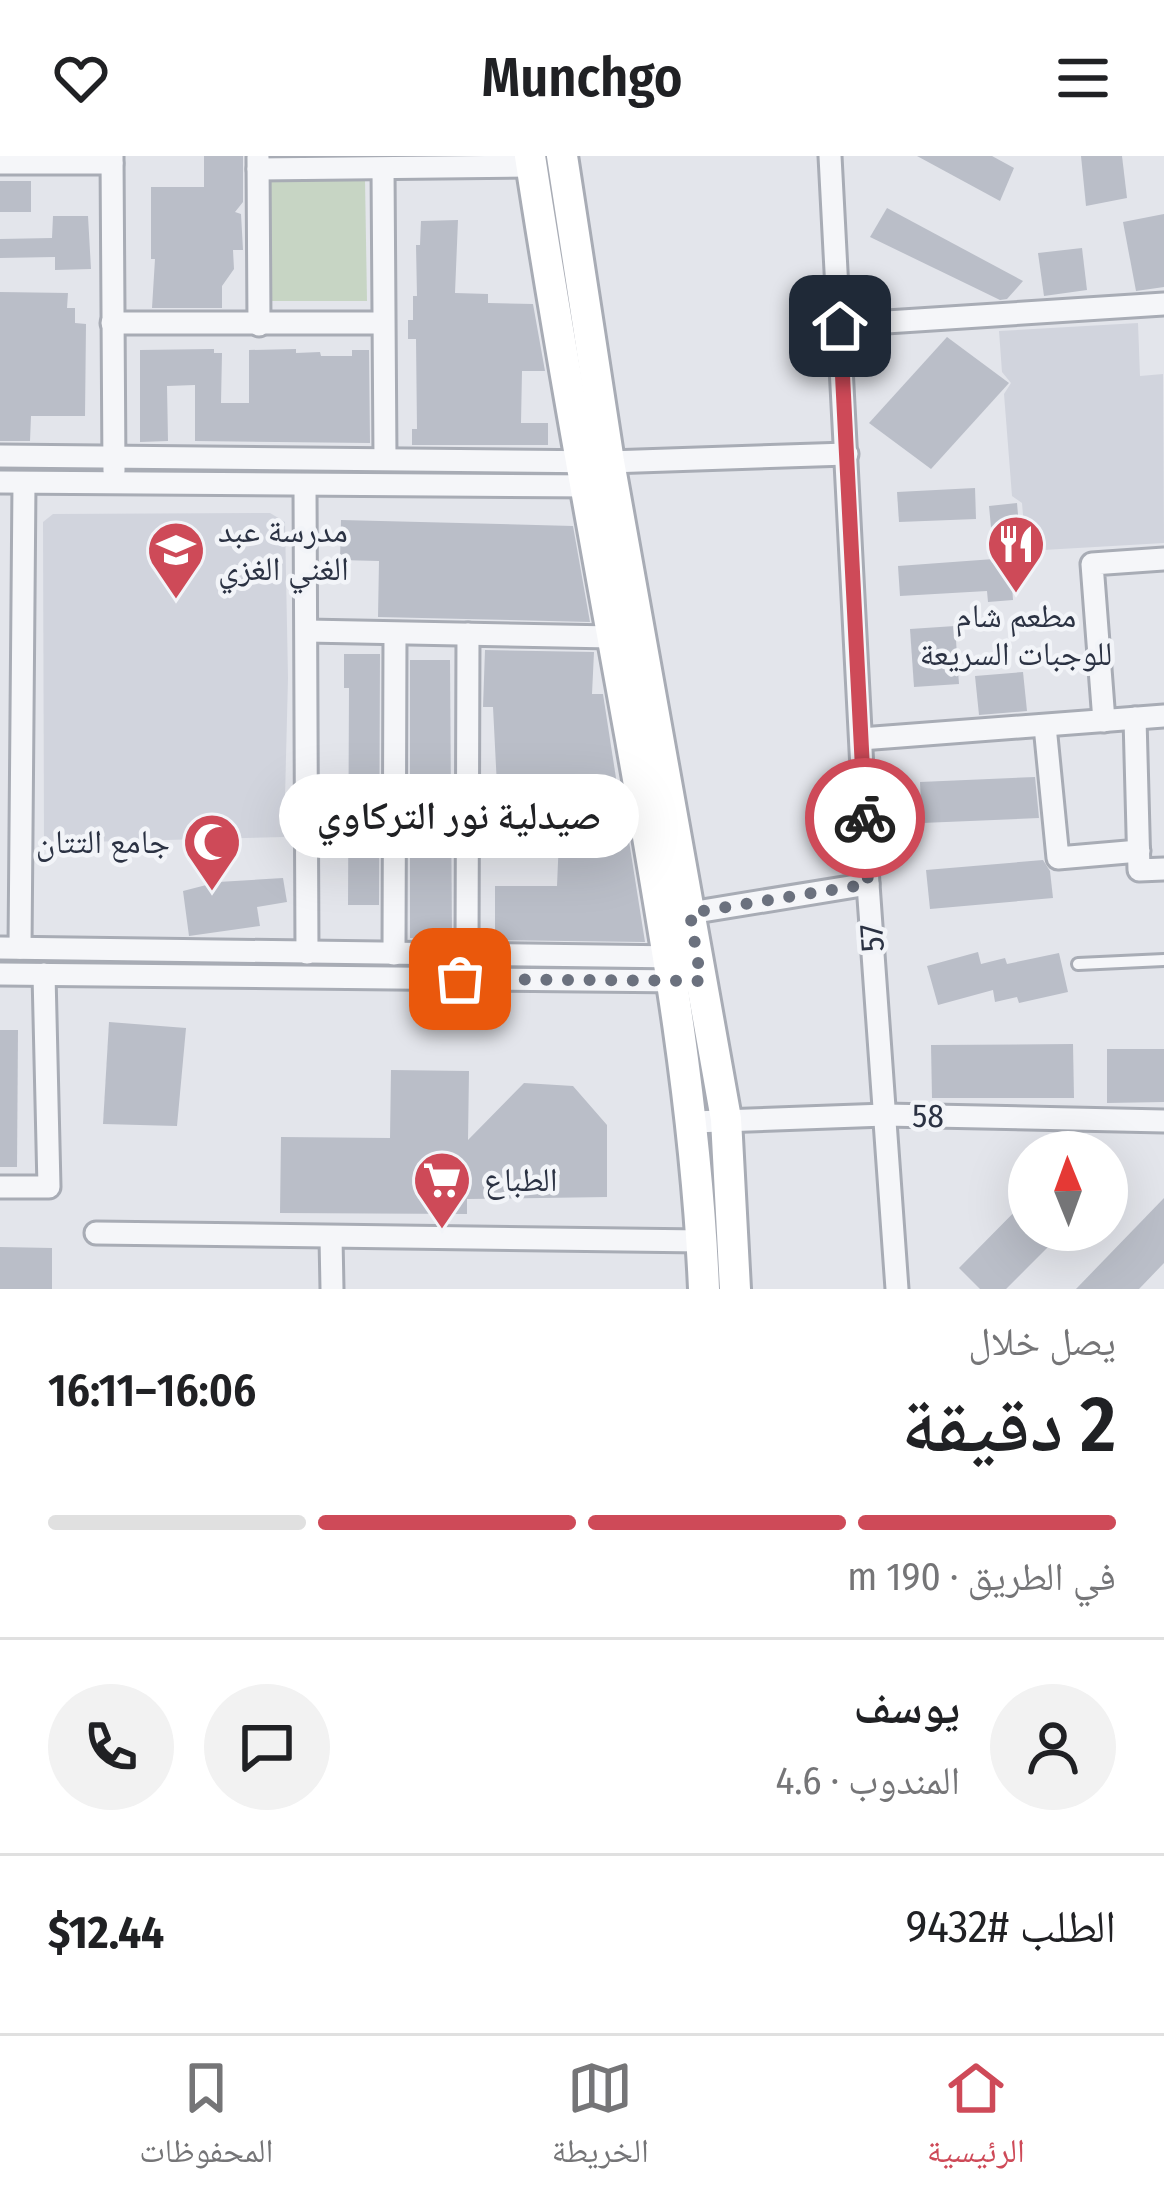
<!DOCTYPE html>
<html lang="ar">
<meta charset="utf-8">
<style>
body{margin:0;font-family:"Fira Sans Condensed","Noto Naskh Arabic",sans-serif;background:#f2f2f2;color:#202124;direction:rtl;height:100vh;display:flex;flex-direction:column;font-size:45px;white-space:nowrap}
*{box-sizing:border-box;margin:0}
p{font-size:39px;color:#757577}
.icon{flex:none;width:66px;height:66px;fill:none;stroke:currentColor;stroke-width:2;stroke-linecap:round;stroke-linejoin:round}
.map{position:relative;height:1133px;overflow:hidden;direction:ltr}
.drawer{display:flex;flex-direction:column;background:#fff;flex:1}
.drawer>*{flex:none}
.needle{width:78px;rotate:359deg}
.tools{position:absolute;left:1008px;top:975px;display:grid;gap:24px}
.tools a{display:grid;place-items:center;width:120px;height:120px;border-radius:50%;background:#fff;box-shadow:0 12px 48px #0002;font-size:60px}
.pin{position:absolute;display:grid;place-items:center;width:102px;height:102px;color:#fff;margin:-51px;border-radius:24px;box-shadow:0 6px 18px #0006}
.courier{position:absolute;display:grid;place-items:center;width:120px;height:120px;margin:-60px;border:9px solid #ce4a58;border-radius:50%;background:#fff;color:#222;box-shadow:0 3px 15px #0007}
.bubble{position:absolute;height:84px;border-radius:42px;background:#fff;box-shadow:0 12px 48px #0002;font-size:39px;font-weight:600;line-height:84px;text-align:center;direction:rtl}
.head em{font-style:normal;font-weight:600}
.head div{display:flex;flex-direction:column-reverse}
.head{display:flex;align-items:center;justify-content:space-between;height:204px;padding:0 48px}
h1{font-size:78px;font-weight:600;line-height:90px}
.bar{display:grid;grid-template-columns:repeat(4,1fr);gap:18px 12px;align-content:center;height:144px;padding:0 48px}
.bar i{height:15px;border-radius:9px;background:#e0e0e0}
.bar .active{background:#ce4a58}
.bar p{grid-column:span 4}
.line{display:flex;align-items:center;gap:30px;padding:0 48px;border-top:3px solid #e0e0e0}
.line div{flex:1}
.round{display:grid;place-items:center;flex:none;width:126px;height:126px;border-radius:63px;background:#f2f2f2}
header{display:flex;justify-content:space-between;align-items:center;height:156px;padding:0 48px;background:#fff;font-size:54px;font-weight:600}
.menu{display:flex;justify-content:space-around;align-items:center;height:168px;border-top:3px solid #e0e0e0;background:#fff;font-size:33px;color:#757577}
.menu a{display:grid;justify-items:center;gap:6px}
.menu .active{color:#ce4a58}
.map>svg:first-child{display:block}
.built{fill:#d1d4dd}
.green{fill:#c7d5c4}
.building{fill:#babec8}
.lines{fill:none;stroke-linecap:round;stroke-linejoin:round}
.service-casing{stroke:#a8acb5;stroke-width:16}
.minor-casing{stroke:#a8acb5;stroke-width:27}
.secondary-casing{stroke:#a8acb5;stroke-width:36}
.service{stroke:#f5f6f9;stroke-width:10}
.minor{stroke:#f5f6f9;stroke-width:21}
.secondary{stroke:#fff;stroke-width:30}
.done{stroke:#6b717e;stroke-width:12;stroke-dasharray:0 21.6}
.route{stroke:#ce4a58;stroke-width:15}
.labels{text-anchor:middle;dominant-baseline:central;stroke-width:9;stroke-linejoin:round;paint-order:stroke}
.poi-label{font-size:33px;fill:#2b3243;stroke:#f2f4f8;text-anchor:start}
.street-label{font-size:33px;fill:#2b3243;stroke:#f2f4f8}
</style>
<header><svg class="icon" aria-label="menu" viewBox="0 0 24 24"><path d="M4 6h16M4 12h16M4 18h16"/></svg>Munchgo<svg class="icon" aria-label="heart" viewBox="0 0 24 24"><path d="M12 20l-8-8c-3-5 5-10 8-4 3-6 11-1 8 4z"/></svg></header>
<div class="map">
<svg width="1164" height="1133" viewBox="0 0 1164 1133">
<rect width="100%" height="100%" fill="#e3e5eb"/>
<g class="built">
<polygon points="1138,167 1140,220 1163,218 1164,387 1026,395 1022,347 1012,340 1004,238 1011,227 1002,216 999,175"/>
<polygon points="270,357 285,366 288,522 284,681 44,687 43,366 53,358"/>
</g>
<polygon class="green" points="269,19 365,23 367,145 272,145"/>
<g class="building">
<polygon points="204,0 243,0 243,46 235,56 241,58 243,94 233,94 234,113 222,130 222,152 152,152 155,103 151,103 151,31 204,31"/>
<polygon points="917,0 992,0 1014,12 1000,45"/>
<polygon points="1081,0 1122,0 1127,42 1086,50"/>
<rect x="0" y="25" width="31" height="31"/>
<polygon points="887,52 1023,125 1007,143 1000,144 870,81"/>
<polygon points="1164,58 1164,131 1136,135 1123,66"/>
<polygon points="53,60 88,60 91,113 55,114 55,101 0,102 0,83 52,82"/>
<polygon points="458,64 455,137 488,138 488,147 533,148 545,215 522,215 521,267 548,267 548,289 412,289 412,273 417,273 416,183 408,183 408,164 413,164 413,140 417,140 416,89 420,89 421,65"/>
<polygon points="1082,92 1087,134 1044,140 1038,97"/>
<polygon points="0,136 68,137 67,152 75,152 75,167 86,168 85,260 31,260 30,285 0,285"/>
<polygon points="947,181 1009,227 931,313 869,267"/>
<polygon points="214,193 214,197 222,197 221,247 249,247 249,194 296,193 296,197 320,196 321,200 352,200 352,194 369,194 370,287 195,285 195,229 167,230 168,285 140,286 140,194"/>
<polygon points="975,332 976,363 899,366 897,336"/>
<polygon points="1017,347 1023,416 1011,417 1013,444 988,446 987,435 900,440 898,410 994,403 989,350"/>
<polygon points="341,364 573,370 590,466 378,461 379,405 340,404"/>
<polygon points="955,470 959,528 914,531 910,473"/>
<polygon points="485,494 594,496 592,538 603,538 618,635 537,631 540,694 490,691 497,630 493,551 483,551"/>
<polygon points="344,498 380,498 379,749 348,749 349,532 344,532"/>
<polygon points="410,504 450,504 452,783 410,782"/>
<polygon points="1023,516 1027,555 979,559 975,520"/>
<polygon points="1035,621 1039,662 922,667 920,626"/>
<polygon points="626,666 645,786 495,784 495,730 557,730 559,683 594,684 593,667"/>
<polygon points="1043,704 1050,715 1053,742 930,753 926,714"/>
<polygon points="283,722 287,746 257,751 260,770 189,780 183,735 218,726"/>
<polygon points="978,796 981,808 1005,802 1007,808 1059,797 1068,836 1019,847 1017,841 995,846 993,834 938,849 927,810"/>
<polygon points="109,866 186,872 177,970 103,968"/>
<polygon points="0,874 18,874 17,1011 0,1011"/>
<polygon points="1073,888 1074,942 932,942 931,889"/>
<polygon points="1107,893 1164,893 1164,946 1107,947"/>
<polygon points="391,914 469,915 468,984 524,927 573,930 607,969 607,1041 467,1043 467,1058 280,1057 281,981 390,982"/>
<polygon points="1029,1041 1029,1074 1065,1074 1006,1133 980,1133 959,1112"/>
<polygon points="1164,1042 1164,1107 1139,1133 1076,1133"/>
<polygon points="0,1091 52,1092 52,1133 0,1133"/>
</g>
<g class="lines">
<g class="service-casing">
<polyline id="service" points="1078,808 1164,804"/>
</g>
<g class="minor-casing">
<g id="minor">
<polyline points="112,0 114,315"/>
<polyline points="830,0 868,728 897,1133"/>
<polyline points="258,2 259,169"/>
<polyline points="0,7 112,7"/>
<polyline points="258,13 531,10"/>
<polyline points="383,13 385,302"/>
<polyline points="112,167 383,167"/>
<polyline points="840,169 1164,148"/>
<polyline points="0,300 609,306 847,298"/>
<polyline points="0,326 599,330"/>
<polyline points="305,331 307,797"/>
<polyline points="307,475 612,481"/>
<polyline points="1135,562 1139,714 1164,713"/>
<polyline points="1104,565 1092,408 1164,403"/>
<polyline points="1045,570 1058,702 1139,695"/>
<polyline points="861,583 1164,560"/>
<polyline points="690,757 868,728"/>
<polyline points="0,792 679,801"/>
<polyline points="20,792 24,327"/>
<polyline points="394,798 395,479"/>
<polyline points="467,798 468,478"/>
<polyline points="0,818 683,825"/>
<polyline points="693,966 885,959 1164,965"/>
<polyline points="0,1031 49,1031 44,818"/>
<polyline points="96,1077 702,1085"/>
<polyline points="331,1082 332,1133"/>
</g>
</g>
<g class="secondary-casing">
<g id="secondary">
<path d="M 530,0 C 560,195 596,389 631,583 C 663,766 696,947 704,1133"/>
<polyline points="562,0 609,306 726,963 735,1133"/>
</g>
</g>
<use href="#service" class="service"/>
<use href="#minor" class="minor"/>
<use href="#secondary" class="secondary"/>
</g>
<g class="lines">
<polyline class="done" points="460,823 701,825 690,757 868,728 865,662"/>
<polyline class="route" points="840,170 865,662"/>
</g>
<defs>
<g id="restaurant-pin" transform="scale(3)"><path d="M0 17L-7.5 6A9.5 9.5 0 1 1 7.5 6Z" fill="#ce4a58" stroke="#f2f4f8"/><path d="M-5-6h1v4h1v-4h1v4h1v-4h1v5L-1.5 .5V6h-2V.5L-5-1ZM5-6V6H3V1.5H1.5Q1.5-4 5-6Z" fill="#fff"/></g>
<g id="school-pin" transform="scale(3)"><path d="M0 17L-7.5 6A9.5 9.5 0 1 1 7.5 6Z" fill="#ce4a58" stroke="#f2f4f8"/><path d="M0-5L7-2L0 1L-7-2ZM-4 1L0 2.5L4 1V4Q0 6-4 4Z" fill="#fff"/></g>
<g id="mosque-pin" transform="scale(3)"><path d="M0 17L-7.5 6A9.5 9.5 0 1 1 7.5 6Z" fill="#ce4a58" stroke="#f2f4f8"/><path d="M3.5-4.9A6 6 0 1 0 3.5 4.9A5 5 0 1 1 3.5-4.9Z" fill="#fff"/></g>
<g id="supermarket-pin" transform="scale(3)"><path d="M0 17L-7.5 6A9.5 9.5 0 1 1 7.5 6Z" fill="#ce4a58" stroke="#f2f4f8"/><path d="M-6-5.5h2.5l.6 2H6L4.5 2H-2.5L-4.4-4H-6ZM-1.5 3.2a1.3 1.3 0 1 0 .1 0ZM3 3.2a1.3 1.3 0 1 0 .1 0Z" fill="#fff"/></g>
</defs>
<g fill-rule="evenodd">
<use href="#restaurant-pin" x="1016" y="388"/>
<use href="#school-pin" x="176" y="394"/>
<use href="#mosque-pin" x="212" y="686"/>
<use href="#supermarket-pin" x="442" y="1024"/>
</g>
<g class="labels">
<g class="poi-label">
<text x="218" y="375">مدرسة عبد<tspan x="218" dy="38">الغني الغزي</tspan></text>
<text x="1016" y="460" text-anchor="middle">مطعم شام<tspan x="1016" dy="38">للوجبات السريعة</tspan></text>
<text x="170" y="686" text-anchor="end">جامع التتان</text>
<text x="484" y="1024">الطباع</text>
</g>
<g class="street-label">
<text transform="translate(872 782) rotate(-94)">57</text>
<text transform="translate(928 960) rotate(1)">58</text>
</g>
</g>
</svg>
<div class="tools">
<a><svg class="needle" viewBox="-14 -14 28 28"><path d="M0-13l5 13h-10z" fill="#e53935"/><path d="M0 13l5-13h-10z" fill="#757577"/></svg></a>
</div>
<div class="pin" style="left:460px;top:823px;background:#ea580c"><svg class="icon" aria-label="bag" viewBox="0 0 24 24"><path d="M5 8h14l-1 12H6zM9 8a3 3 0 0 1 6 0"/></svg></div>
<div class="pin" style="left:840px;top:170px;background:#1f2937"><svg class="icon" aria-label="home" viewBox="0 0 24 24"><path d="M3 11l9-7 9 7M6 9v11h12V9"/></svg></div>
<div class="courier" style="left:865px;top:662px"><svg class="icon" aria-label="bike" viewBox="0 0 24 24"><circle cx="6" cy="16" r="4"/><circle cx="18" cy="16" r="4"/><path d="M6 16l4-8h5l3 8M10 8l3 8H6M13 5h3"/></svg></div>
<div class="bubble" style="left:279px;top:618px;width:360px">صيدلية نور التركاوي</div>
</div>
<section class="drawer">
<div class="head"><div><h1>2 دقيقة</h1><p>يصل خلال</p></div><em>16:06–16:11</em></div>
<div class="bar"><i class="active"></i><i class="active"></i><i class="active"></i><i></i><p>في الطريق · 190 m</p></div>
<div class="line" style="height:216px"><a class="round"><svg class="icon" aria-label="person" viewBox="0 0 24 24"><circle cx="12" cy="8" r="4"/><path d="M4 21q1-7 8-7t8 7"/></svg></a><div><b>يوسف</b><p>المندوب · 4.6</p></div><a class="round"><svg class="icon" aria-label="chat" viewBox="0 0 24 24"><path d="M4 5h16v11H9l-5 4z"/></svg></a><a class="round"><svg class="icon" aria-label="phone" viewBox="0 0 24 24"><path d="M5 4h4l2 5-3 2q2 4 5 5l2-3 5 2v4C11 20 4 13 5 4z"/></svg></a></div>
<div class="line" style="height:156px"><div>الطلب #9432</div><b>$12.44</b></div>
</section>
<nav class="menu">
<a class="active"><svg class="icon" aria-label="home" viewBox="0 0 24 24"><path d="M3 11l9-7 9 7M6 9v11h12V9"/></svg>الرئيسية</a>
<a><svg class="icon" aria-label="map" viewBox="0 0 24 24"><path d="M3 6l6-2 6 2 6-2v14l-6 2-6-2-6 2zM9 4v14M15 6v14"/></svg>الخريطة</a>
<a><svg class="icon" aria-label="saved" viewBox="0 0 24 24"><path d="M7 4h10v16l-5-4-5 4z"/></svg>المحفوظات</a>
</nav>
